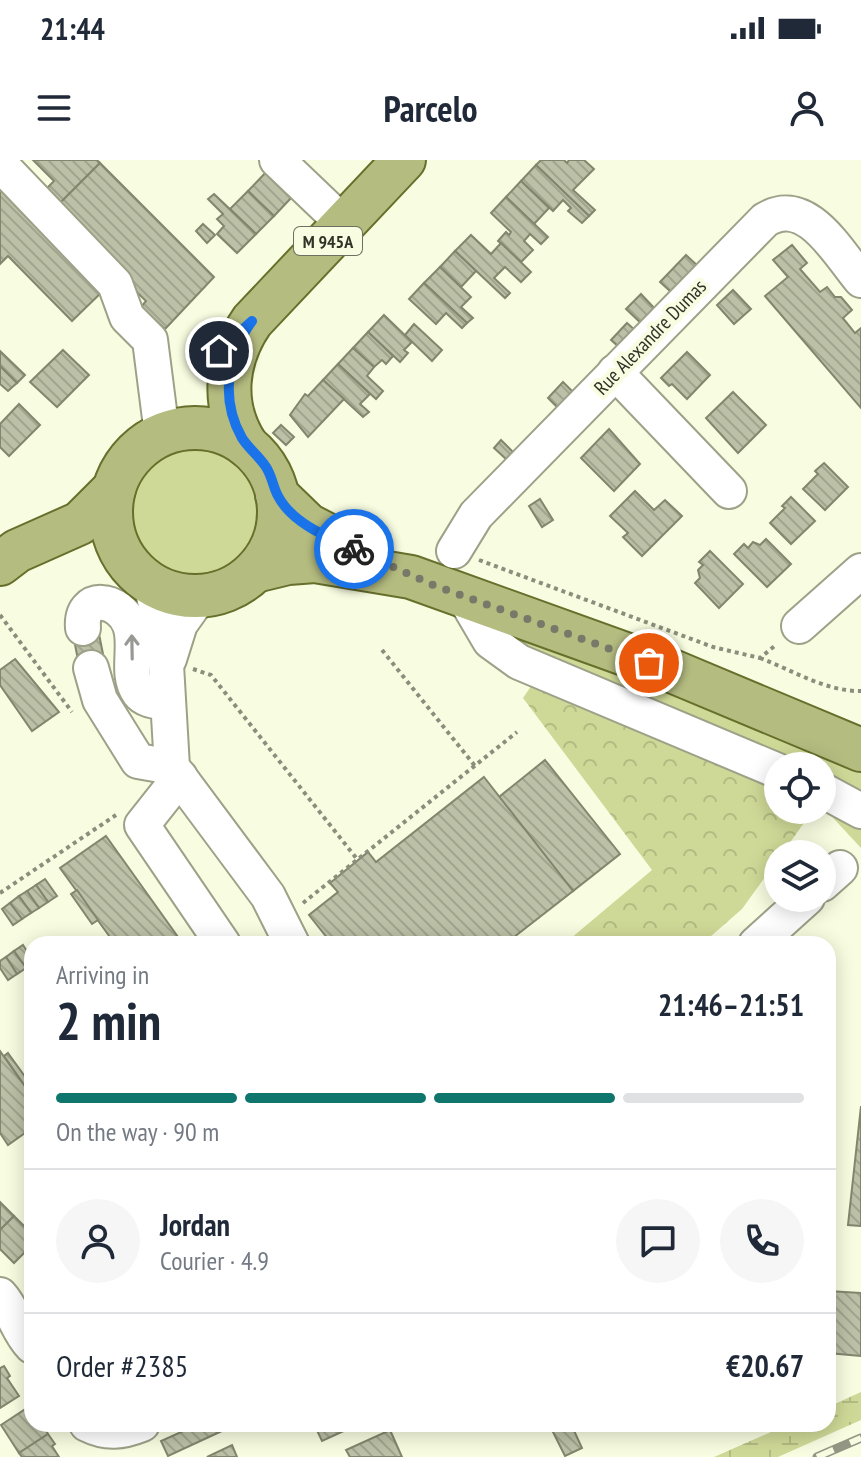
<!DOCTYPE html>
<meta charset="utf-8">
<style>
body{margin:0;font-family:"PT Sans Narrow",sans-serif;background:#f6f6f7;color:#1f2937;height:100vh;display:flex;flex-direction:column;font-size:30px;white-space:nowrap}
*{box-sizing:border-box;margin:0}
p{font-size:26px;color:#747a83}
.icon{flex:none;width:44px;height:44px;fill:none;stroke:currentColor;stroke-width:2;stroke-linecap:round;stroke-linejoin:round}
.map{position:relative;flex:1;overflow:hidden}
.sheet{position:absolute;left:24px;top:776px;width:812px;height:496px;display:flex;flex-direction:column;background:#fff;border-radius:24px;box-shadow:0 4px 20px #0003}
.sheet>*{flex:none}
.fabs{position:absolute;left:764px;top:592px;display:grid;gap:16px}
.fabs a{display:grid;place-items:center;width:72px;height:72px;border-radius:50%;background:#fff;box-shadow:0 4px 20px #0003;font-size:40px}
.pin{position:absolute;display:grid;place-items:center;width:68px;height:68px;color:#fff;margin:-34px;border:4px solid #fff;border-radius:50%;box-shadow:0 2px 8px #0007}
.courier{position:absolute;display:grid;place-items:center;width:80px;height:80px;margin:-40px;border:6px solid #1a73e8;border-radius:50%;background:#fff;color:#222;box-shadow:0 2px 10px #0007}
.head em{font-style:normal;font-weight:600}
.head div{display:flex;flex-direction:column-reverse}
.head{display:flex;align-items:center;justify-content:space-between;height:136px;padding:0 32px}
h1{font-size:52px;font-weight:600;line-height:60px}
.bar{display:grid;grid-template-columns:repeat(4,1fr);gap:12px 8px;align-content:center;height:96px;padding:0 32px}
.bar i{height:10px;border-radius:6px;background:#e0e1e3}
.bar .active{background:#0f766e}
.bar p{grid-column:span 4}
.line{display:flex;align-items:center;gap:20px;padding:0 32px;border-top:2px solid #e0e1e3}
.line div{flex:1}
.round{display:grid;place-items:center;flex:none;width:84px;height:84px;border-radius:42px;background:#f6f6f7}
.status{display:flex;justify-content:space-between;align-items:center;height:56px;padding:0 40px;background:#fff;direction:ltr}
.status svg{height:22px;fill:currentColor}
header{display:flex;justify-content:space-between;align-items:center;height:104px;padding:0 32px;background:#fff;font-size:36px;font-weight:600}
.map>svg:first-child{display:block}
.green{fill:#cfd997}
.forest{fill:url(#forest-crowns)}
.wetland{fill:url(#wetland-marsh)}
.building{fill:url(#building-back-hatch);stroke:#82866d;stroke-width:2}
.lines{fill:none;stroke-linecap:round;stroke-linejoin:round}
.minor-casing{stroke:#9da188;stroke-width:38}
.major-casing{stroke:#676f2b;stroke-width:46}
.path{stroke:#8b8e7c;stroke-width:4;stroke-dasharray:4 4;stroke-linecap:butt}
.minor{stroke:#fff;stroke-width:34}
.major{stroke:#b5bc80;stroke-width:42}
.rail-casing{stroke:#929683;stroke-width:9}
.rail{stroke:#f8fde1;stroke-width:6;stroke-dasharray:18;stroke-linecap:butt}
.oneway{stroke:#989994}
.done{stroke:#777a69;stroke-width:8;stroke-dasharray:0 14.4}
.route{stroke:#1a73e8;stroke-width:10}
.labels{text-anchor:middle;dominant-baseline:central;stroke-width:8;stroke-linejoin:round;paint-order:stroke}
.shield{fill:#f8fde1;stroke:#6d7060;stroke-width:2}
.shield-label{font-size:18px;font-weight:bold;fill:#313328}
.street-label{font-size:20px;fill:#313328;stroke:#f8fde1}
</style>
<div class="status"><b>21:44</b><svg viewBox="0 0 49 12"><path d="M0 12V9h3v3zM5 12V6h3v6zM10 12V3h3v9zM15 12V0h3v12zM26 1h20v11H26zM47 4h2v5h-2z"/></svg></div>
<header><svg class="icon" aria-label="menu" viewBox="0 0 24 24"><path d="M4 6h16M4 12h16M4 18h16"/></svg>Parcelo<svg class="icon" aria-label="person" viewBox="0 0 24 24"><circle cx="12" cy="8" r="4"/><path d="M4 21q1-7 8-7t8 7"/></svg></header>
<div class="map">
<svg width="861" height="1297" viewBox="0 0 861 1297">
<defs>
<pattern id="forest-crowns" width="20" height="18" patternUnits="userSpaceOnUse" patternTransform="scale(2)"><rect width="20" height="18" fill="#cfd997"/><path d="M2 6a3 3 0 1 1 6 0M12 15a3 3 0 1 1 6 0" fill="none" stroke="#b2bb82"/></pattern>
<pattern id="wetland-marsh" width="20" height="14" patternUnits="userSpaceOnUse" patternTransform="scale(2)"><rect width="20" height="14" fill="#cfd997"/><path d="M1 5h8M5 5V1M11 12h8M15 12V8" fill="none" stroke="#b2bb82"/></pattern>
<pattern id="building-back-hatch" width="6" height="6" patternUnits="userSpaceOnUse" patternTransform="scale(2)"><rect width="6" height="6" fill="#bbc0a6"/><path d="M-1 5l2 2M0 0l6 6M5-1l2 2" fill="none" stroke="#a1a58f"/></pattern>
</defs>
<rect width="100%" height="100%" fill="#f8fde1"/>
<g class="green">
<circle cx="195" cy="352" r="64"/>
<polygon points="497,465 824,595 861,613 861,688 822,646 822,606 778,606 536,519"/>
</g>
<polygon class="forest" points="536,519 778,625 778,650 813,650 782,694 778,694 778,699 742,749 702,784 564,784 652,710 523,538"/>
<polygon class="wetland" points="861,1232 861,1260 778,1297 714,1297 789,1264 828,1264 828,1247"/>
<g class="building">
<polygon points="33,0 97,0 100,3 53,50 50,47 48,27 54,21"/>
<polygon points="541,0 564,0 567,3 569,0 584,0 594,9 573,30 595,50 589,56 536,5"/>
<polygon points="100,3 214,117 165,169 141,147 146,141 53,50"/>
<polygon points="273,5 292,37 274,56 248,31"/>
<polygon points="536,5 589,56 582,63 568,51 571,48 563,40 553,51 521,21"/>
<polygon points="0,21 106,128 72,161 8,96 0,104"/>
<polygon points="521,21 549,48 534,64 506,37"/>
<polygon points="248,31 274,56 256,74 230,49"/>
<polygon points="214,34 256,74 237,93 217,74 224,66 217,59 223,54 208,39"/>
<polygon points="506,37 548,77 541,84 530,74 524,81 533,90 521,102 498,81 506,72 509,75 511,72 491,53"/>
<polygon points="203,64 215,75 207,83 196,71"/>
<polygon points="471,75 491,94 501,83 531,112 521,122 505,107 494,118 510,133 505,138 455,91"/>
<polygon points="792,85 807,103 800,109 820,132 827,127 835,137 841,137 852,150 843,158 855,173 861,168 861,248 765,136 788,117 773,100"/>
<polygon points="455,91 476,111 461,127 440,107"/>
<polygon points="686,95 700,108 673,134 660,122"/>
<polygon points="440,107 471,137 461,147 473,158 467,163 424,123"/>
<polygon points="424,123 467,163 462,168 446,153 436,164 409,139"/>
<polygon points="733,130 751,149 734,164 717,145"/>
<polygon points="641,134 657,151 643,165 626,149"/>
<polygon points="384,155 412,182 404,190 408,193 400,202 368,172"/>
<polygon points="627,163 636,171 620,188 611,180"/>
<polygon points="414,164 442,190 432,201 405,175"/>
<polygon points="368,172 393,196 386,204 382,200 374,207 353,188"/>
<polygon points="353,188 374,207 367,216 383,231 376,239 338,204"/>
<polygon points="63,190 89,215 57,247 30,222"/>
<polygon points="0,191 25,215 17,223 0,206"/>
<polygon points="687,192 710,215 687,239 672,224 669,226 661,218"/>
<polygon points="338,204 370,234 360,244 369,252 363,257 323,220"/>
<polygon points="0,206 17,223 8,231 0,224"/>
<polygon points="323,220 344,239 308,277 290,255 305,234 308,236"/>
<polygon points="563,222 575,234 559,249 548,238"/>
<polygon points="733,232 766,265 738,293 706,258"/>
<polygon points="19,244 40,265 9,296 0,287 0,264"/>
<polygon points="281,265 294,277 286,285 273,273"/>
<polygon points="609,269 640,304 614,331 581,298"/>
<polygon points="501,280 513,292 506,299 494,288"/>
<polygon points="824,303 848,327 825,350 803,329 818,314 815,311"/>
<polygon points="635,331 654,350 665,340 682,356 642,396 623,377 628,373 610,356"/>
<polygon points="791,337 815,361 791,384 770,363 785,348 782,346"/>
<polygon points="540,339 553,360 542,367 529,346"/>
<polygon points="766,379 791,404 767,427 734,394 744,384 748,388 753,382 760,385"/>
<polygon points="710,391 743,424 719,448 695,423 700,418 698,410 703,405 699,402"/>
<polygon points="98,469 103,494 78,500 73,474"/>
<polygon points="15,499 59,552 32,571 0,525 0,510"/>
<polygon points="545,600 620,694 573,731 499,637"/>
<polygon points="484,617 573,731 505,784 332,784 309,755 338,732 330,723 368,692 376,702"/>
<polygon points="106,676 183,784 115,784 60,708"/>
<polygon points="45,719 57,736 48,742 36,725"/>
<polygon points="36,725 48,742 39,748 27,731"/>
<polygon points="77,730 98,760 92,764 71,734"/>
<polygon points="27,731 39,748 31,753 19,736"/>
<polygon points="19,736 31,753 22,759 10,743"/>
<polygon points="10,743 22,759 13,765 2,749"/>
<polygon points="23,785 32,799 32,804 26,808 14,791"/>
<polygon points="14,791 26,808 17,814 6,797"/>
<polygon points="6,797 17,814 8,820 0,808 0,801"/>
<polygon points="0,891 32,936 32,968 8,985 0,973"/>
<polygon points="8,893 31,925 27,929 4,896"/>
<polygon points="861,946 861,1066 848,1065"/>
<polygon points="0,1042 14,1056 0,1070"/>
<polygon points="14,1056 32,1074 32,1085 14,1103 0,1089 0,1070"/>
<polygon points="828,1131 861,1133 861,1196 828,1193"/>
<polygon points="4,1206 10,1216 7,1218 19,1236 0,1248 0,1208"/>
<polygon points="27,1248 32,1257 32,1264 38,1266 42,1264 48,1274 19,1293 1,1265"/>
<polygon points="199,1264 237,1264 168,1296 161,1281"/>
<polygon points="314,1264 359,1264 322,1281"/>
<polygon points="549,1264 571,1264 582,1288 565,1296"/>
<polygon points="390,1270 402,1297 350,1297 346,1290"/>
<polygon points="48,1274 55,1284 52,1286 59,1297 22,1297 19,1293"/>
<polygon points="232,1285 237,1297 207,1297"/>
</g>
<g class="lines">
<g class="minor-casing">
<g id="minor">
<polyline points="277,0 344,64"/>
<polyline points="0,4 115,124 127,157 150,180 162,274"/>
<polyline points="615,212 729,331"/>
<path d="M 454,391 L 476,355 L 765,60 C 807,34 838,93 861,120"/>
<polyline points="150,423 164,471 172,607 268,736 292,784"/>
<polyline points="463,435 490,481 519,502 778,611"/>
<polyline points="799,466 861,411"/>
<path d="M 83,468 C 80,432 120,438 130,465 C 138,486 125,514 139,533 C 145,541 158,541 167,543"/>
<polyline points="169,499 180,464 200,436"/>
<polyline points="91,508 100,540 138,601 172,607"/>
<polyline points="180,617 142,665 223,784"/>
<polyline points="822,630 861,651"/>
<polyline points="822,724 840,708"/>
<polyline points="756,784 807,738"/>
<path d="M 0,1135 C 14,1150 17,1171 32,1186"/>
<path d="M 87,1264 C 107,1274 122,1272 142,1264"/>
</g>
</g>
<g class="major-casing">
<g id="major">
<circle cx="195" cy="352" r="84"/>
<path d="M 247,286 C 220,245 226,199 252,161 L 404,0"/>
<polyline points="277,335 308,365 370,397"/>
<polyline points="0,404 17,391 80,363 114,329"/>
<polyline points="255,411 288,403 315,401 411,417 672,511 861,590"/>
</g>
</g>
<g class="path">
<polyline points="479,400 713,487 760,498 777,484"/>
<polyline points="0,455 72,552"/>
<polyline points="382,490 475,606"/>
<path d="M 760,498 C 792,510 827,532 861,531"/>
<polyline points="193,509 211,515 357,699"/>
<polyline points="0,733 116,655"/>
<polyline points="303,743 517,572"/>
</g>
<use href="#minor" class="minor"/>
<use href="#major" class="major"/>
<g class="rail-casing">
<polyline id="rail" points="817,1297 861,1278"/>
</g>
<use href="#rail" class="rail"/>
</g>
<defs><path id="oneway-shaft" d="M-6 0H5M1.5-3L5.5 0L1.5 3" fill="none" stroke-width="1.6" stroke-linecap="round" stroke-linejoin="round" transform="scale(2)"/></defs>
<use class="oneway" href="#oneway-shaft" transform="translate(132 487) rotate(-91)"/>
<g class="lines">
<polyline class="done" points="354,389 433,425 649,503"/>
<path class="route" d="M 219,191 L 252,161 C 227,196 220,239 242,278 C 249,289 259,296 266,307 C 272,316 273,327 278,336 C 292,363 327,377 354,389"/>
</g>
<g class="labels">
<rect class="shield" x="294" y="67" width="68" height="28" rx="6"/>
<g class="shield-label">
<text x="328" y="81">M 945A</text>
</g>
<g class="street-label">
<text transform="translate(650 177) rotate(-46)">Rue Alexandre Dumas</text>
</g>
</g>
</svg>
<div class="fabs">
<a><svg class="icon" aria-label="locate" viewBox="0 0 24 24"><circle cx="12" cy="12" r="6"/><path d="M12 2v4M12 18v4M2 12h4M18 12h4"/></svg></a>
<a><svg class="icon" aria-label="layers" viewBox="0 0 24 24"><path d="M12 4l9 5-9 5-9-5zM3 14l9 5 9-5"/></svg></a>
</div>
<div class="pin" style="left:649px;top:503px;background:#ea580c"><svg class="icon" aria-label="bag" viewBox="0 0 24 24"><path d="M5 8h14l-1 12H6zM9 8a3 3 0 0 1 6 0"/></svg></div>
<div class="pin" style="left:219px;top:191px;background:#1f2937"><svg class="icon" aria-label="home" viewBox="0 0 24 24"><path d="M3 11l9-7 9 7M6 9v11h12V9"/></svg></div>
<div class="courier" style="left:354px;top:389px"><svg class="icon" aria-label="bike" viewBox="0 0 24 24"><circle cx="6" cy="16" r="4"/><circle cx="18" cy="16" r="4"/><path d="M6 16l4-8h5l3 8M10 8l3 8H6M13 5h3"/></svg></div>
<section class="sheet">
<div class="head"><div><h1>2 min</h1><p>Arriving in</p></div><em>21:46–21:51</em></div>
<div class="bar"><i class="active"></i><i class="active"></i><i class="active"></i><i></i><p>On the way · 90 m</p></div>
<div class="line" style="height:144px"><a class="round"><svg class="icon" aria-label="person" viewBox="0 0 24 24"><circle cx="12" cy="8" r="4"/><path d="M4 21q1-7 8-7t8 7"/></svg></a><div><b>Jordan</b><p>Courier · 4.9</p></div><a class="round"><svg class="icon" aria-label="chat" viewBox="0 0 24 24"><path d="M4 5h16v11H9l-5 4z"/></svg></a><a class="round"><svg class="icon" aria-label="phone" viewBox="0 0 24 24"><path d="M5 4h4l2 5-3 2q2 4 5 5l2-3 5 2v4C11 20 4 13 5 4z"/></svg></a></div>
<div class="line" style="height:104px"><div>Order #2385</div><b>€20.67</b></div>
</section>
</div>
